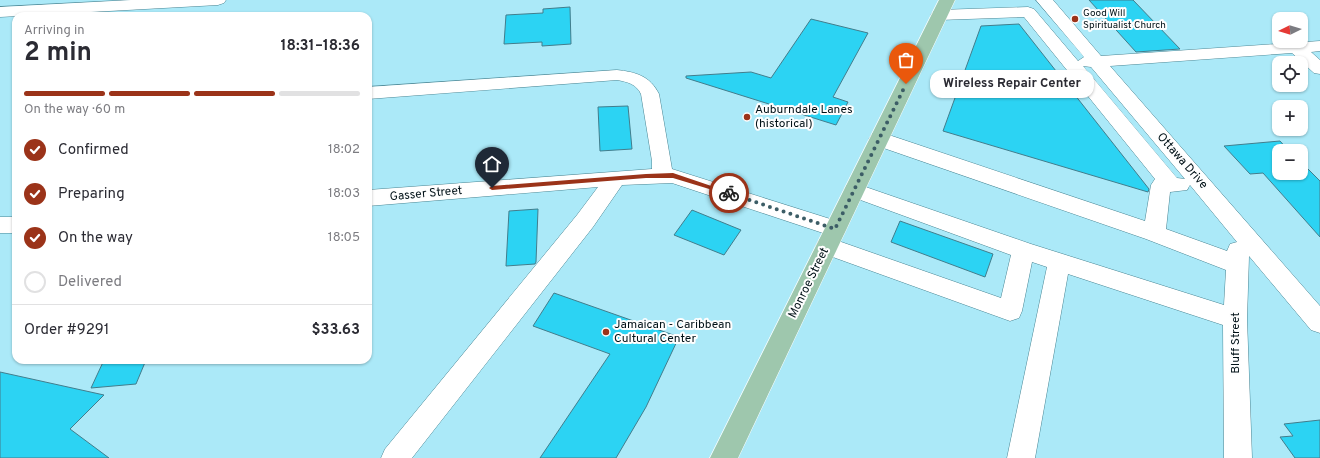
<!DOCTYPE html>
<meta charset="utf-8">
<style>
body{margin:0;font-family:Overpass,sans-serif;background:#f7f7f7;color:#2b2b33;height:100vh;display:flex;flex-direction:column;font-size:15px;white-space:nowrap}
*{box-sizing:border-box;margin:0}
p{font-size:13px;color:#7c7c81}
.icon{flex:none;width:22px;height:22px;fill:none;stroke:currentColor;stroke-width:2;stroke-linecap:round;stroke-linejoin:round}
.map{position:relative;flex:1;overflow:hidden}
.drawer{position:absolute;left:12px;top:12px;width:360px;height:352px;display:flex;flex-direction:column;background:#fff;border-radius:12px;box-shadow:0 1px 3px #0004}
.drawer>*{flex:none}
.needle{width:26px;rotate:265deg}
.buttons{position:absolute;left:1272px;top:12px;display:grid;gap:8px}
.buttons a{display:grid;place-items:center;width:36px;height:36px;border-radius:8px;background:#fff;box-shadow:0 1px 3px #0004;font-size:20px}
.pin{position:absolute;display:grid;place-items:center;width:34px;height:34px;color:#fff;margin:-41px -17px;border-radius:50% 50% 50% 0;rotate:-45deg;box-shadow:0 0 4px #0007}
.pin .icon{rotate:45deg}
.courier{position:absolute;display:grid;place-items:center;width:40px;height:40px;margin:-20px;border:3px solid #9b3319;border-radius:50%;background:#fff;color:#222;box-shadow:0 1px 5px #0007}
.bubble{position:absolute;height:28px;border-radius:12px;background:#fff;box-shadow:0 1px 3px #0004;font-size:13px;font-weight:700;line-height:28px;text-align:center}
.overview em{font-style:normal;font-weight:700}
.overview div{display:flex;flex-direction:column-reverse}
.overview{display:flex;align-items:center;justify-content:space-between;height:68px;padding:0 12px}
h1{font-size:26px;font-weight:700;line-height:30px}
.bar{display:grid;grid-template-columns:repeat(4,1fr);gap:6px 4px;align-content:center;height:48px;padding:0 12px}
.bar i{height:5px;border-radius:3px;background:#e1e1e2}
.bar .on{background:#9b3319}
.bar p{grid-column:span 4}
.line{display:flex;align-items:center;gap:10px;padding:0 12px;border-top:1px solid #e1e1e2}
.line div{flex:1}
ol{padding:0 12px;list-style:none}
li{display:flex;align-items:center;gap:12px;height:44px}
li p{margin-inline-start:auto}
li .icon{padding:4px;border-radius:50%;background:#9b3319;color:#fff;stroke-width:4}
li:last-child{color:#7c7c81}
li i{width:22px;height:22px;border:2px solid #e1e1e2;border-radius:50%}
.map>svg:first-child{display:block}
.building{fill:#2cd3f3;stroke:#427d8c}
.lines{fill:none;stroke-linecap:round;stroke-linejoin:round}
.minor-casing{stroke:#498593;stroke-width:1}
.major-casing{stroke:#fff;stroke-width:1}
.minor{fill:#fff;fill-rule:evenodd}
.major{fill:#9ec7ad;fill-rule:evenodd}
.route{fill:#9b3319}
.done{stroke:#3c5d66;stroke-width:4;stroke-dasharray:0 7.2}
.poi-dot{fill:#9b3319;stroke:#fefefe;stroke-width:1.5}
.labels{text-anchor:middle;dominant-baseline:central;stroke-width:4;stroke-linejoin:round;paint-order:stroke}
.far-poi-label{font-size:10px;fill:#001117;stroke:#fefefe;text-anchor:start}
.poi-label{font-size:12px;fill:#001117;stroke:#fefefe;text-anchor:start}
.street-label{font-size:12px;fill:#001117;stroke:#fefefe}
</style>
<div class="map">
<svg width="1320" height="458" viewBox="0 0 1320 458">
<rect width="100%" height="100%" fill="#abe9f8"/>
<g class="building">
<polygon points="1089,0 1133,0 1180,49 1136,52"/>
<polygon points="570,7 571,44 542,46 542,42 504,44 506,15 543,13 543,9"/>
<polygon points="811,19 868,33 833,97 848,102 836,125 686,78 686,76 751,72 771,78"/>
<polygon points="1019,24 1149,189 1148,192 943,131 981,26"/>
<polygon points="628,106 632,149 600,151 598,107"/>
<polygon points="1280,141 1289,151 1279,151 1279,173 1301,173 1301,162 1320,181 1320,237 1263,173 1250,174 1224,146"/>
<polygon points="538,209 536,262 535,264 506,266 509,211"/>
<polygon points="692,210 741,230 724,255 674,235"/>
<polygon points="900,221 993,254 985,277 891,242"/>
<polygon points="554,293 679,337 646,407 616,458 540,458 610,354 533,326"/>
<polygon points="104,360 146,360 136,384 91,388"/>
<polygon points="0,372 104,395 70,429 109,458 0,458"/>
<polygon points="1320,420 1320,458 1295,458 1280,437 1293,436 1284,424"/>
</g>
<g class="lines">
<g class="minor-casing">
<g id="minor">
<polygon points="131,0 226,0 224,3 218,5 0,17 0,7"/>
<path d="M 1036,0 L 1053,0 L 1101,56 L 1320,41 L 1320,51 L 1311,52 L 1320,60 L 1320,74 L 1314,73 L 1292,53 L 1110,66 L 1320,306 L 1320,333 L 1311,330 L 1249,256 L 1247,319 L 1252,458 L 1224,458 L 1223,325 L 1068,274 L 1035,458 L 1007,458 L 1047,267 L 1032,262 L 1022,311 L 1019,318 L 1010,321 L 819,252 L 816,246 L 819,240 L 827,237 L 1001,298 L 1011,255 L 847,195 L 844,190 L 847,185 L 854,183 L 1031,244 L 1224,305 L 1226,270 L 1146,239 L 872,144 L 869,139 L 872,134 L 879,133 L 886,134 L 1145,221 L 1151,185 L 1155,179 L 1024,17 L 939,20 L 933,18 L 931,15 L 933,12 L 939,10 L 1028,7 L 1034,9 L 1078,61 L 1084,57 ZM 1083,66 L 1091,67 L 1185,179 L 1177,178 ZM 1190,185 L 1237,242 L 1230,244 L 1227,251 L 1166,229 L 1170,192 L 1187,190 Z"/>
<path d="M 617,70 C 636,72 650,76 659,94 L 672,169 L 843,223 L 846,229 L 843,235 L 835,237 L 672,183 L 622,185 L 593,227 L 412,458 L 381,458 L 385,449 L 577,215 L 598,187 L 368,206 L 368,190 L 652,169 L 652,161 L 641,94 C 636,84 628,82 617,80 L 368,99 L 368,87 Z"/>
<rect x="0" y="217" width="16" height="16"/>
</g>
</g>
<g class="major-casing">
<polygon id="major" points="939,0 955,0 738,458 710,458"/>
</g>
<use href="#minor" class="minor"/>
<use href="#major" class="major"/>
</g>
<polygon class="route" points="673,173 732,193 729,195 673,178 646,178 492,190 489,188 492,186 646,174"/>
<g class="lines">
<polyline class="done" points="729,193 835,229 906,84"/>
</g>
<g class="poi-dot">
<circle cx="1075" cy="19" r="4"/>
<circle cx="747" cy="117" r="4"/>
<circle cx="606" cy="332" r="4"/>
</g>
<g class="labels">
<g class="far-poi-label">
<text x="1083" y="13">Good Will<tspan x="1083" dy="12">Spiritualist Church</tspan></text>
</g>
<g class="poi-label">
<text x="755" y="110">Auburndale Lanes<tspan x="755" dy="14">(historical)</tspan></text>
<text x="614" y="325">Jamaican - Caribbean<tspan x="614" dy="14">Cultural Center</tspan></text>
</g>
<g class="street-label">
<text transform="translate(1182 161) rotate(49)">Ottawa Drive</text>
<text transform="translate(426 194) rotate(-5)">Gasser Street</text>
<text transform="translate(809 283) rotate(-64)">Monroe Street</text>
<text transform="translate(1236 343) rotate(-90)">Bluff Street</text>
</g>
</g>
</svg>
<div class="buttons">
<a><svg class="needle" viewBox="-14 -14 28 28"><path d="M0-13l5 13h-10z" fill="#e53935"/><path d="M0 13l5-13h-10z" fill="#7c7c81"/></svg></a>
<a><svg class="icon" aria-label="locate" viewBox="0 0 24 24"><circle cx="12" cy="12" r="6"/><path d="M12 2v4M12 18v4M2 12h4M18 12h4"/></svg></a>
<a>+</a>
<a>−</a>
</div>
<div class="pin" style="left:906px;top:84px;background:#ea580c"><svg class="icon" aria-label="bag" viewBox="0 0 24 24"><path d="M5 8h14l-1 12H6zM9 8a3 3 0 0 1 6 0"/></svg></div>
<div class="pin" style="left:492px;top:188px;background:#1f2937"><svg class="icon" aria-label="home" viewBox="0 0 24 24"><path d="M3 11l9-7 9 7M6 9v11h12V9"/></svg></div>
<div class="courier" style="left:729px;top:193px"><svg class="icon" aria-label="bike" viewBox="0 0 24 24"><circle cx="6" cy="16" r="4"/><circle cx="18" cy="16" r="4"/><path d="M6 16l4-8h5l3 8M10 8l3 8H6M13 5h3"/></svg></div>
<div class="bubble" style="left:930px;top:70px;width:164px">Wireless Repair Center</div>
<section class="drawer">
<div class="overview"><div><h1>2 min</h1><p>Arriving in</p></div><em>18:31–18:36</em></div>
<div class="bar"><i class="on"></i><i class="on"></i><i class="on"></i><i></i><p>On the way · 60 m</p></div>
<ol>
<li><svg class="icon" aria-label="check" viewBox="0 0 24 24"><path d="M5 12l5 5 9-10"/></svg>Confirmed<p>18:02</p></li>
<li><svg class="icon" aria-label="check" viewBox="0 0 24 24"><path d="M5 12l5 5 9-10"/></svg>Preparing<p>18:03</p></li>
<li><svg class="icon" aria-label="check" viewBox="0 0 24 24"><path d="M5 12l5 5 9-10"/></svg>On the way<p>18:05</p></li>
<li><i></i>Delivered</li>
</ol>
<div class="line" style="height:52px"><div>Order #9291</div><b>$33.63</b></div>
</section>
</div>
